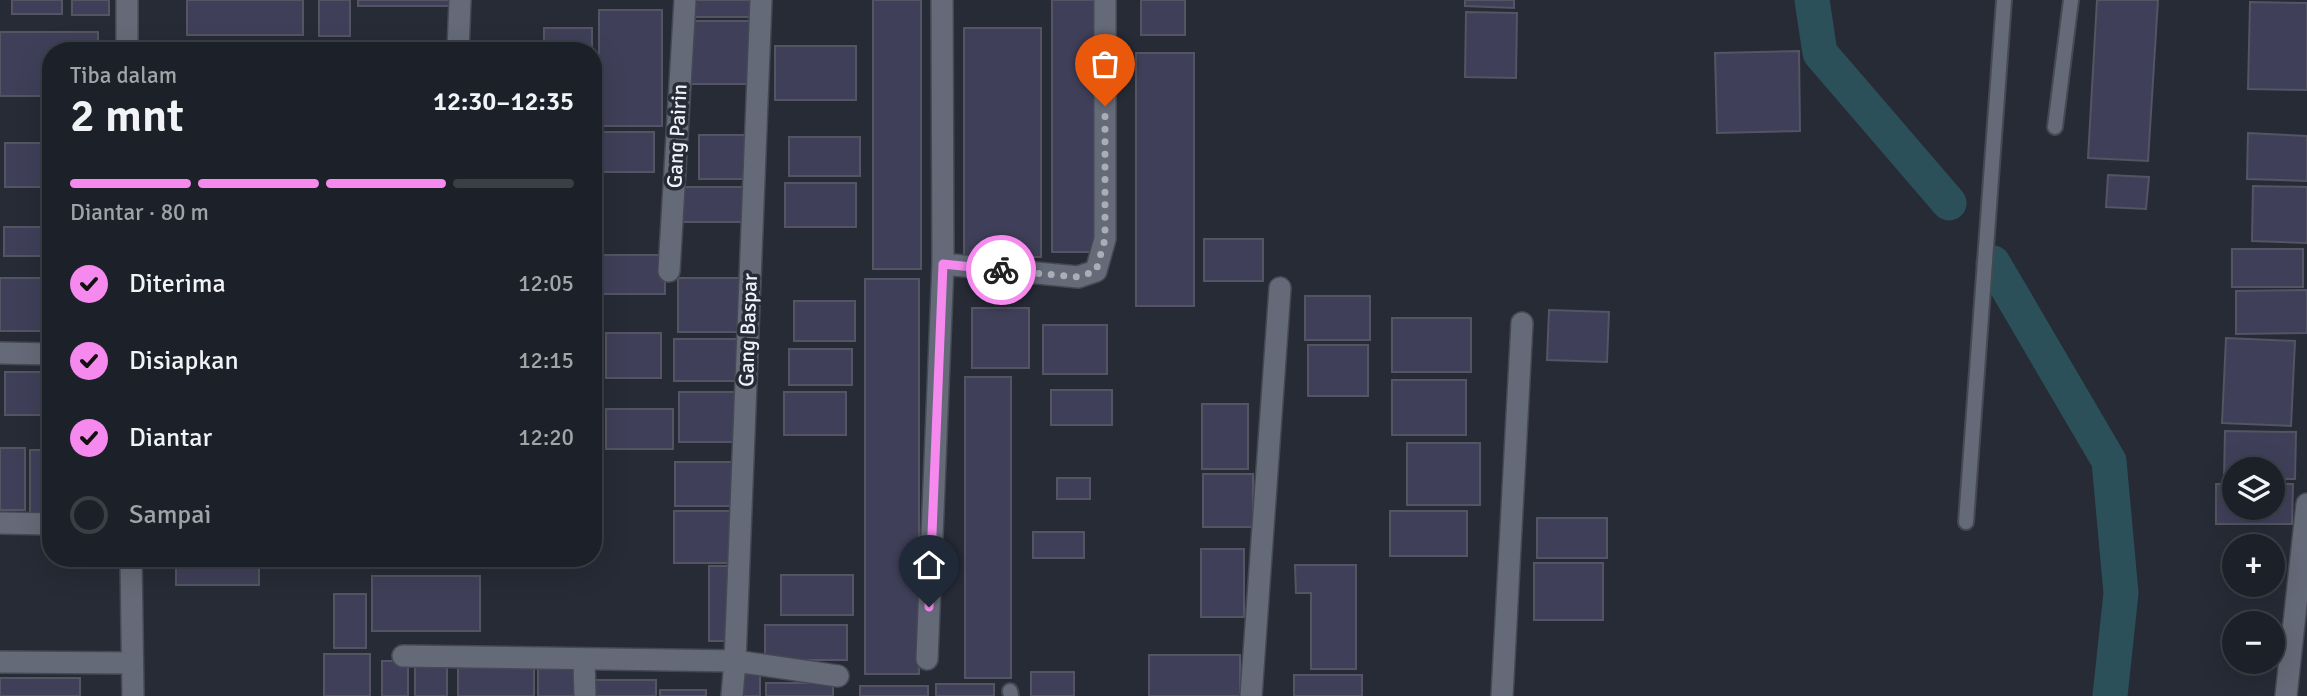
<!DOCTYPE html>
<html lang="id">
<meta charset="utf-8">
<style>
body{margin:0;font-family:Signika,sans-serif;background:#252830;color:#f1f3f6;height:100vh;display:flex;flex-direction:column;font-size:26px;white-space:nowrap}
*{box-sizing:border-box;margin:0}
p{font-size:23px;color:#a0a3a8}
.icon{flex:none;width:38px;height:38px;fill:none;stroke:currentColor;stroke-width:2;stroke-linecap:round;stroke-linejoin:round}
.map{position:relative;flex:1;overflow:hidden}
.drawer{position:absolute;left:42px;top:42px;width:560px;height:525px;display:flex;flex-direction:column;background:#1c2028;border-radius:28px;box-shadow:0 7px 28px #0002,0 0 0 2px #3a3e45}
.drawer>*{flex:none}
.fabs{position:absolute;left:2222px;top:457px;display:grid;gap:14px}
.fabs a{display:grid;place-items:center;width:63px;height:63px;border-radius:50%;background:#1c2028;box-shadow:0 7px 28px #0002,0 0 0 2px #3a3e45;font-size:35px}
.pin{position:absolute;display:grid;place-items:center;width:60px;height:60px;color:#fff;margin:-72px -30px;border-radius:50% 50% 50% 0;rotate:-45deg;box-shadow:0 0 7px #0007}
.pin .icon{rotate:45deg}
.courier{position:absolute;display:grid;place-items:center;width:70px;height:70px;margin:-35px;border:5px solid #f589ee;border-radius:50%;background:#fff;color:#222;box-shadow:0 2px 9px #0007}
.head em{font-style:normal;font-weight:600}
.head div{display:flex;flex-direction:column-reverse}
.head{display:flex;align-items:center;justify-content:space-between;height:119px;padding:0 28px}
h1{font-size:46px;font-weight:600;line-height:52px}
.bar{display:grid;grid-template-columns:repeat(4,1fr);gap:10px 7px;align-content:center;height:84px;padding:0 28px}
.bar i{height:9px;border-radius:5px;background:#3a3e45}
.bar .on{background:#f589ee}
.bar p{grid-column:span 4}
ol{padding:0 28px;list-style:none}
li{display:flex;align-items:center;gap:21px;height:77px}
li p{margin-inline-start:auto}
li .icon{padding:7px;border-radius:50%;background:#f589ee;color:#111;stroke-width:4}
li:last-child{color:#a0a3a8}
li i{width:38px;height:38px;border:4px solid #3a3e45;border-radius:50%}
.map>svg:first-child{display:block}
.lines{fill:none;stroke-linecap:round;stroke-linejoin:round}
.canal{stroke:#2c5059;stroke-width:35}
.building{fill:#3f3f59;stroke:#545462;stroke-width:2}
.lane-casing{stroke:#454953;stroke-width:18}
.street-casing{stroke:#454953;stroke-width:24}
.lane{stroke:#656a78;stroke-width:14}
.street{stroke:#656a78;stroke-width:21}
.done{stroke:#a9adb6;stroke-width:7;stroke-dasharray:0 12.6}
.route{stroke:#f589ee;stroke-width:9}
.labels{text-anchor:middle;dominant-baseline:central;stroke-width:7;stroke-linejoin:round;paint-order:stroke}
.street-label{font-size:21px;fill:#f0f3fb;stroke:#262b36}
</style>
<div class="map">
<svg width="2307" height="696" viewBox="0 0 2307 696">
<rect width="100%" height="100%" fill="#262b36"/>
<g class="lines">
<g class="canal">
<polyline points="1812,0 1820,53 1949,203"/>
<polyline points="1993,263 2109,461 2121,593 2110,696"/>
</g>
</g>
<g class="building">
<rect x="12" y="0" width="50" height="14"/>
<rect x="72" y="0" width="37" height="15"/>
<rect x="187" y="0" width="116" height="35"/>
<rect x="319" y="0" width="31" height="36"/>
<rect x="358" y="0" width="97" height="6"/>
<rect x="690" y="0" width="66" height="17"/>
<rect x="873" y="0" width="48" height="269"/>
<rect x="1052" y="0" width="42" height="252"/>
<rect x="1141" y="0" width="44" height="35"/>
<polygon points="1465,0 1514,0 1514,8 1465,6"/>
<polygon points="2097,0 2158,0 2148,161 2088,158"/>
<polygon points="2250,2 2307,3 2307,90 2248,89"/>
<rect x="599" y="10" width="63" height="116"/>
<polygon points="1466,12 1517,13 1516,78 1465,77"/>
<rect x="688" y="21" width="66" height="63"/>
<rect x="544" y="28" width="48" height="23"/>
<rect x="964" y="28" width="77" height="229"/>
<polygon points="0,32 98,32 98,51 51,51 51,96 0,96"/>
<rect x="775" y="46" width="81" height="54"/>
<polygon points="1799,51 1800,131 1717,133 1715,53"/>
<rect x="1136" y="53" width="58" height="253"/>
<rect x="600" y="132" width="54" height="40"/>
<polygon points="2248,133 2307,136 2307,181 2247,179"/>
<rect x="699" y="135" width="51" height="44"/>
<rect x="789" y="137" width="71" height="39"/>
<rect x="5" y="143" width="46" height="44"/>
<polygon points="2108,175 2149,177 2146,209 2106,207"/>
<rect x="785" y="183" width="71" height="44"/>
<polygon points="2253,186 2307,187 2307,243 2252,241"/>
<rect x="682" y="187" width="68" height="35"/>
<rect x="4" y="227" width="47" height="29"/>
<rect x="1204" y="239" width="59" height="42"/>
<rect x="2232" y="249" width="71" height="38"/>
<rect x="593" y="255" width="72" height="39"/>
<rect x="0" y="278" width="51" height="53"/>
<rect x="678" y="278" width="61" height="54"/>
<rect x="865" y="279" width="54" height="395"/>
<polygon points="2307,290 2307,333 2236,334 2236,291"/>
<rect x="1305" y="296" width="65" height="44"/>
<rect x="794" y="301" width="61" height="40"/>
<rect x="972" y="308" width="57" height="60"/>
<polygon points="1549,310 1609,312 1607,362 1547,360"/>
<rect x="1392" y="318" width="79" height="54"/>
<rect x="1043" y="325" width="64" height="49"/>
<rect x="606" y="333" width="55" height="45"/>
<polygon points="2226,338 2295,341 2291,426 2222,423"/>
<rect x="674" y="339" width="63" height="42"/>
<rect x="1308" y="345" width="60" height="51"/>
<rect x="789" y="349" width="63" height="36"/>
<rect x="5" y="372" width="40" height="43"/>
<rect x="965" y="377" width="46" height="301"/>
<rect x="1392" y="380" width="74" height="55"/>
<rect x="49" y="381" width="2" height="66"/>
<rect x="1051" y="390" width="61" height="35"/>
<rect x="679" y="392" width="60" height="50"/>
<rect x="784" y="392" width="62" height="43"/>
<rect x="1202" y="404" width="46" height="65"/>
<rect x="606" y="409" width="67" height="40"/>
<polygon points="2225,431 2296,432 2295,479 2273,479 2273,469 2235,469 2235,478 2224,478"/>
<rect x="1407" y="443" width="73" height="62"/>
<rect x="0" y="448" width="25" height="62"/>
<rect x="30" y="450" width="21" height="63"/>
<rect x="675" y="462" width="61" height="44"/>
<rect x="1203" y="474" width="50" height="53"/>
<rect x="1057" y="478" width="33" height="21"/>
<polygon points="2216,484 2235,484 2235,508 2273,508 2273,484 2293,484 2292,524 2216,524"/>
<rect x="674" y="511" width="60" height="52"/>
<rect x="1390" y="511" width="77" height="45"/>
<rect x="1537" y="518" width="70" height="40"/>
<rect x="1033" y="532" width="51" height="26"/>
<rect x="1201" y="549" width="43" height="68"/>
<rect x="176" y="558" width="83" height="27"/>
<rect x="334" y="558" width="128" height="10"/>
<rect x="467" y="558" width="70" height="7"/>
<rect x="1534" y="563" width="69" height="57"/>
<polygon points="1295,565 1356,565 1356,669 1311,669 1311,593 1296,593"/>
<polygon points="709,566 734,566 733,641 709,641"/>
<rect x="781" y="575" width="72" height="40"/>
<rect x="372" y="576" width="108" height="55"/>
<rect x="334" y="594" width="32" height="54"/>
<rect x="765" y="625" width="82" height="35"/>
<rect x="324" y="654" width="46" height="42"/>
<rect x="1149" y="655" width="91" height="41"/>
<rect x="382" y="661" width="26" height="35"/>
<rect x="458" y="664" width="76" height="32"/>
<rect x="415" y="665" width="32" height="31"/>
<rect x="538" y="666" width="45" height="30"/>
<rect x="736" y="670" width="24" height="26"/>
<rect x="1031" y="672" width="43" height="24"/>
<rect x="1294" y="675" width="68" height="21"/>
<rect x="0" y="678" width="80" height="18"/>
<rect x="585" y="680" width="71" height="16"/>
<rect x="766" y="683" width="67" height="13"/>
<rect x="936" y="684" width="58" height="12"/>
<rect x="860" y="686" width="68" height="10"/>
<rect x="660" y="690" width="46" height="6"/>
</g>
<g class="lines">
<g class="lane-casing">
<g id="lane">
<polyline points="2055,127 2071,0"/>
<polyline points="1966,522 2004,0"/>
<polyline points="1010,691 1011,696"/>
</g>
</g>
<g class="street-casing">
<g id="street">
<polyline points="942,0 943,264"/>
<polyline points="127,51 127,0"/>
<polyline points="458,51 460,0"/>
<polyline points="669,271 685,0"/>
<polyline points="0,353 51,354"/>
<polyline points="0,523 51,524"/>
<polyline points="131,558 133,696"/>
<polyline points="403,656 735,661 761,0"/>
<polyline points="927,659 943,264 1078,277 1096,271 1105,239 1105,0"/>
<polyline points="584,661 585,696"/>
<polyline points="0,662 132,663"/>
<polyline points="732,696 735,661 838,676"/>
<polyline points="1251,696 1280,288"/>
<polyline points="1502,696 1522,323"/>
<polyline points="2286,696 2307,504"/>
</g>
</g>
<use href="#lane" class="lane"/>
<use href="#street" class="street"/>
</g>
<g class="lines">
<polyline class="done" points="1001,270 1078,277 1096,271 1105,239 1105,106"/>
<polyline class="route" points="929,607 943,264 1001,270"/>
</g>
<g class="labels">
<g class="street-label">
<text transform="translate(677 136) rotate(-87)">Gang Pairin</text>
<text transform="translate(748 330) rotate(-88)">Gang Baspar</text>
</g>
</g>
</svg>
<div class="fabs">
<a><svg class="icon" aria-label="layers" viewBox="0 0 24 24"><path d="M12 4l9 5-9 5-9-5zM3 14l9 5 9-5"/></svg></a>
<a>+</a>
<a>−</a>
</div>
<div class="pin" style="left:1105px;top:106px;background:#ea580c"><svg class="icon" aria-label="bag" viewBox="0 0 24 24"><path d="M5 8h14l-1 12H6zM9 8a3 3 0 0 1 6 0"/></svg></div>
<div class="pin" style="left:929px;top:607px;background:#1f2937"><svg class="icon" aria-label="home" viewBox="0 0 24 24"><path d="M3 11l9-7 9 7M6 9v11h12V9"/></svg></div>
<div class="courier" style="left:1001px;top:270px"><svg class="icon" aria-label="bike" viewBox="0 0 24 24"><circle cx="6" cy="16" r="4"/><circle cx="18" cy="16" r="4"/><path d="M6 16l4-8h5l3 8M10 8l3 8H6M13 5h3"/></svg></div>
<section class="drawer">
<div class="head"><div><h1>2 mnt</h1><p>Tiba dalam</p></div><em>12:30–12:35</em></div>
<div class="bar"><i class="on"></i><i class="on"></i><i class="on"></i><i></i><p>Diantar · 80 m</p></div>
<ol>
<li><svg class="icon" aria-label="check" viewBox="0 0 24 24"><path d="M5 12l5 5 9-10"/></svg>Diterima<p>12:05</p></li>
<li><svg class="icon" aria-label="check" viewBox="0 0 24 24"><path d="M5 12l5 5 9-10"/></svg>Disiapkan<p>12:15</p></li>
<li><svg class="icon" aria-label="check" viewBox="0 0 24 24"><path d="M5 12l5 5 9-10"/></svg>Diantar<p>12:20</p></li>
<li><i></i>Sampai</li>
</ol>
</section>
</div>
